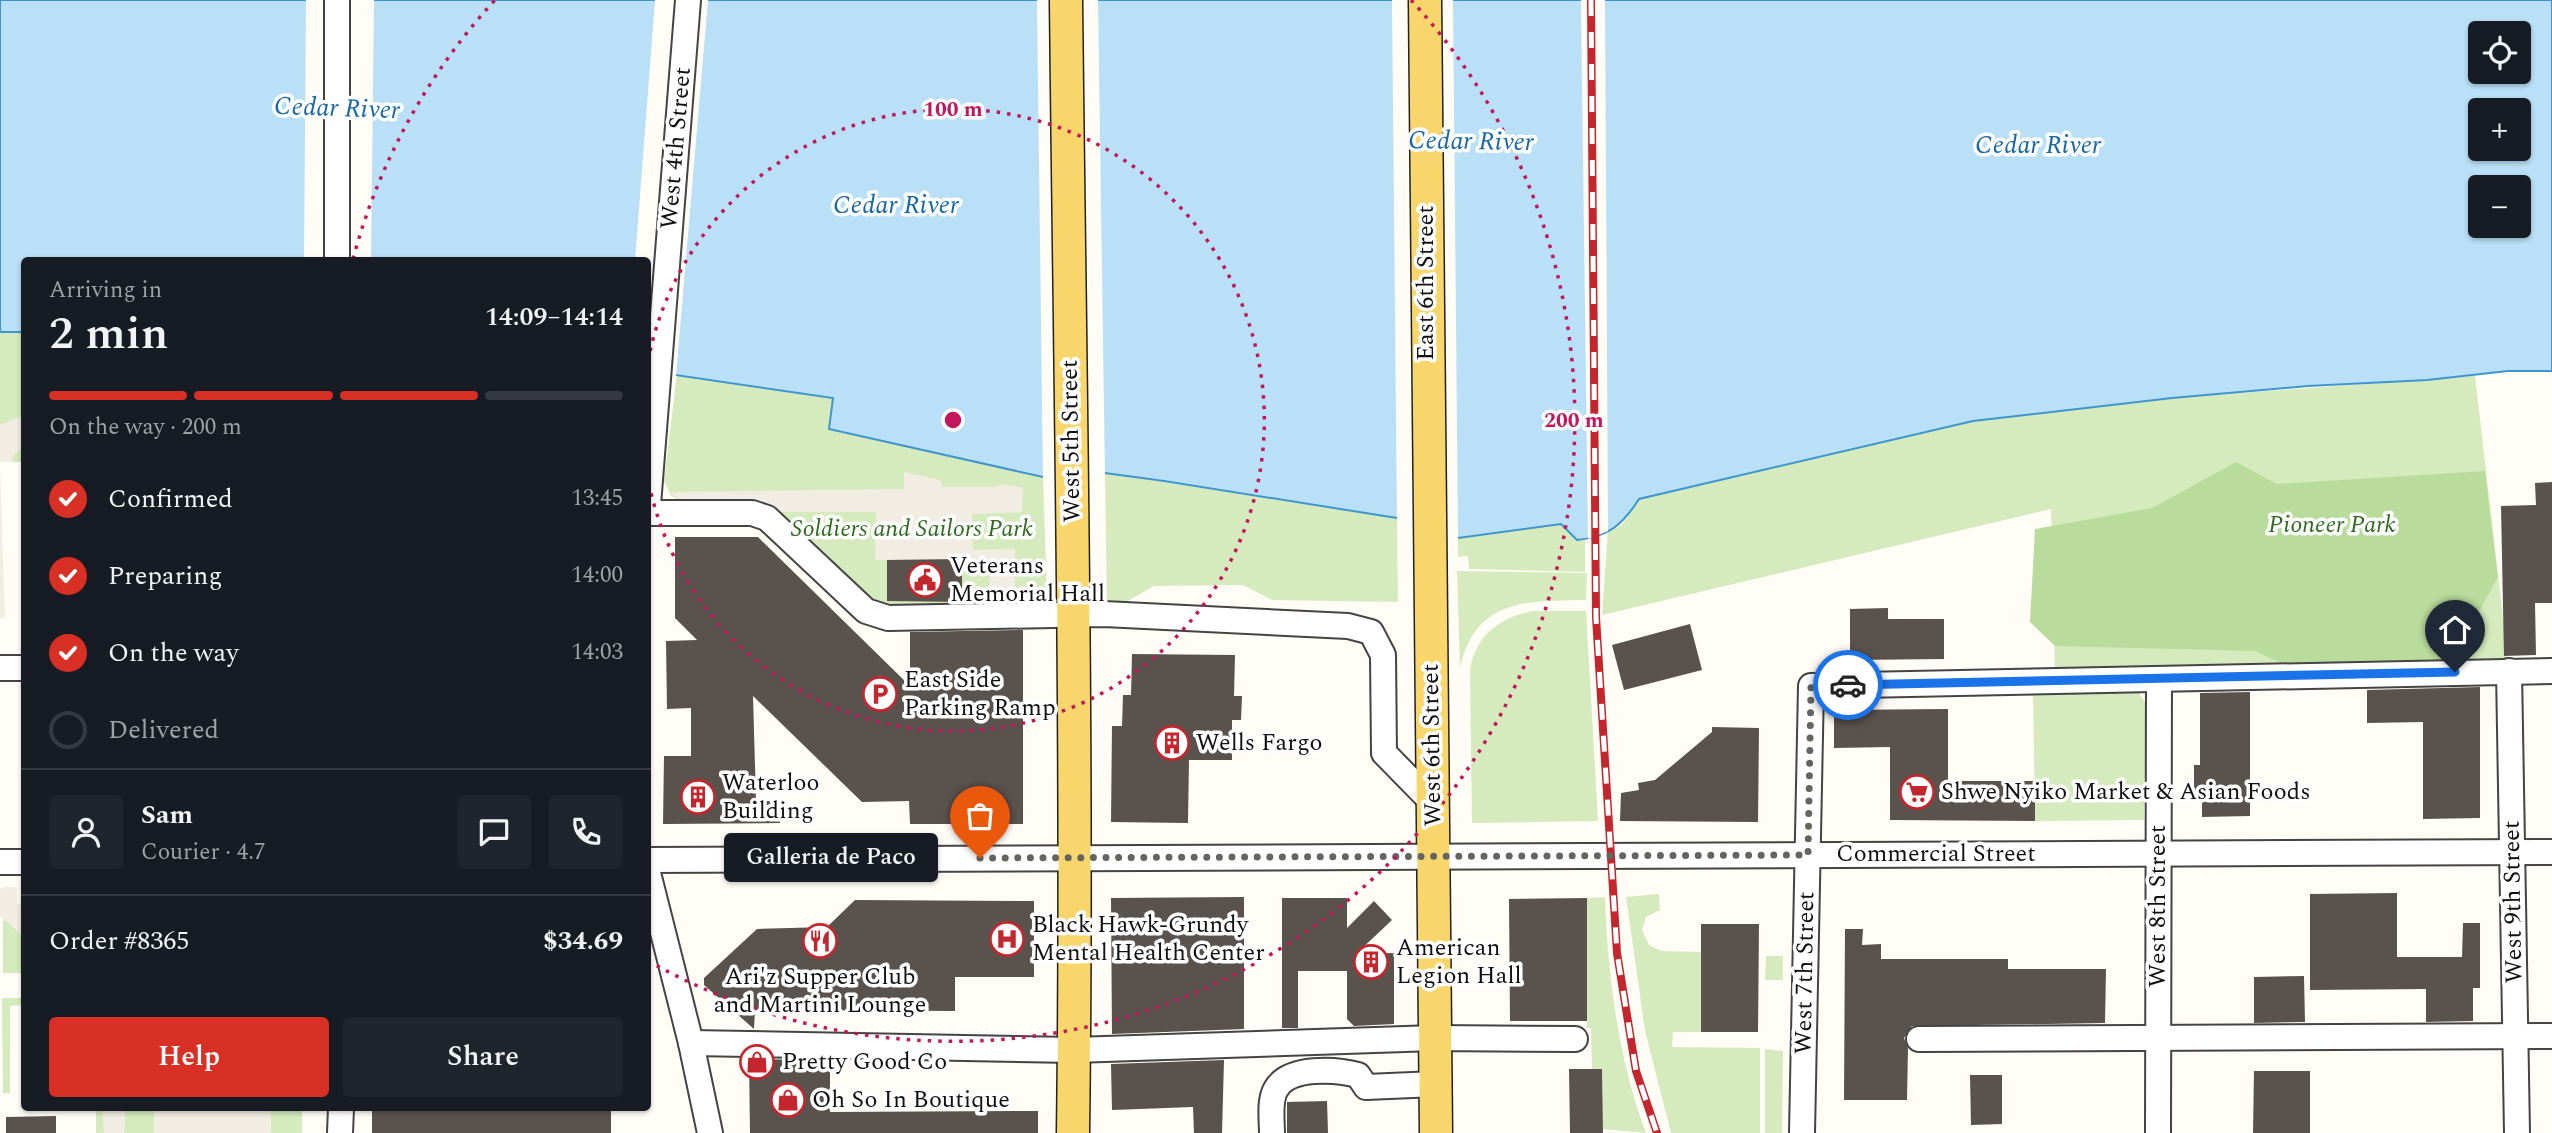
<!DOCTYPE html>
<meta charset="utf-8">
<style>
body{margin:0;font-family:Spectral,serif;background:#20242c;color:#f1f3f6;height:100vh;display:flex;flex-direction:column;font-size:26px;white-space:nowrap}
*{box-sizing:border-box;margin:0}
p{font-size:23px;color:#9ea1a6}
.icon{flex:none;width:38px;height:38px;fill:none;stroke:currentColor;stroke-width:2;stroke-linecap:round;stroke-linejoin:round}
.map{position:relative;flex:1;overflow:hidden}
.side{position:absolute;left:21px;top:257px;width:630px;height:854px;display:flex;flex-direction:column;background:#171b24;border-radius:7px;box-shadow:0 2px 5px #0004}
.side>*{flex:none}
.buttons{position:absolute;left:2468px;top:21px;display:grid;gap:14px}
.buttons a{display:grid;place-items:center;width:63px;height:63px;border-radius:7px;background:#171b24;box-shadow:0 2px 5px #0004;font-size:35px}
.pin{position:absolute;display:grid;place-items:center;width:60px;height:60px;color:#fff;margin:-72px -30px;border-radius:50% 50% 50% 0;rotate:-45deg;box-shadow:0 0 7px #0007}
.pin .icon{rotate:45deg}
.courier{position:absolute;display:grid;place-items:center;width:70px;height:70px;margin:-35px;border:5px solid #1a73e8;border-radius:50%;background:#fff;color:#222;box-shadow:0 2px 9px #0007}
.bubble{position:absolute;height:49px;border-radius:7px;background:#171b24;box-shadow:0 2px 5px #0004;font-size:23px;font-weight:600;line-height:49px;text-align:center}
.head em{font-style:normal;font-weight:600}
.head div{display:flex;flex-direction:column-reverse}
.head{display:flex;align-items:center;justify-content:space-between;height:119px;padding:0 28px}
h1{font-size:46px;font-weight:600;line-height:52px}
.bar{display:grid;grid-template-columns:repeat(4,1fr);gap:10px 7px;align-content:center;height:84px;padding:0 28px}
.bar i{height:9px;border-radius:5px;background:#363941}
.bar .selected{background:#d93025}
.bar p{grid-column:span 4}
.line{display:flex;align-items:center;gap:18px;padding:0 28px;border-top:2px solid #363941}
.line div{flex:1}
.round{display:grid;place-items:center;flex:none;width:74px;height:74px;border-radius:7px;background:#20242c}
ol{padding:0 28px;list-style:none}
li{display:flex;align-items:center;gap:21px;height:77px}
li p{margin-inline-start:auto}
li .icon{padding:7px;border-radius:50%;background:#d93025;color:#fff;stroke-width:4}
li:last-child{color:#9ea1a6}
li i{width:38px;height:38px;border:4px solid #363941;border-radius:50%}
.primary-button{display:flex;gap:14px;margin-top:auto;padding:14px 28px}
.primary-button a{flex:1;height:80px;border-radius:7px;background:#d93025;color:#fff;font-size:28px;font-weight:600;line-height:80px;text-align:center}
.primary-button a+a{background:#20242c;color:#f1f3f6}
.map>svg:first-child{display:block}
.green{fill:#d5ebbd}
.forest{fill:#b9dc9c}
.plaza{fill:#f1ede2}
.water{fill:#b9e0f7;stroke:#3f96cf;stroke-width:2;fill-rule:evenodd}
.pier{fill:#fffdf5}
.building{fill:#5a524d}
.lines{fill:none;stroke-linecap:round;stroke-linejoin:round}
.minor-casing{stroke:#444;stroke-width:28}
.major-casing{stroke:#222;stroke-width:35}
.minor{stroke:#fff;stroke-width:24}
.major{stroke:#f9d66b;stroke-width:32}
.rail-casing{stroke:#c4262e;stroke-width:8}
.rail{stroke:#fff;stroke-width:5;stroke-dasharray:16;stroke-linecap:butt}
.done{stroke:#646461;stroke-width:7;stroke-dasharray:0 12.6}
.route{stroke:#1a73e8;stroke-width:9}
.ring{fill:none;stroke:#c2185b;stroke-width:3.5;stroke-dasharray:3.5 7}
.labels{text-anchor:middle;dominant-baseline:central;stroke-width:7;stroke-linejoin:round;paint-order:stroke}
.street-label{font-size:24px;fill:#111;stroke:#fff}
.park-label{font-size:24px;font-style:italic;fill:#2f6b1f;stroke:#fff}
.poi-label{font-size:24px;fill:#111;stroke:#fff;text-anchor:start}
.water-label{font-size:26px;font-style:italic;fill:#1768a6;stroke:#fff}
.centre{fill:#c2185b;stroke:#fff;stroke-width:3.5}
.ring-label{font-size:21px;text-anchor:middle;font-weight:bold;fill:#c2185b;stroke:#fff;stroke-width:7;stroke-linejoin:round;paint-order:stroke}
</style>
<div class="map">
<svg width="2552" height="1133" viewBox="0 0 2552 1133">
<rect width="100%" height="100%" fill="#fffdf5"/>
<g class="green">
<rect x="0" y="333" width="24" height="129"/>
<polygon points="677,373 833,398 829,429 1043,477 1047,598 1042,604 893,608 867,598 776,511 739,500 682,501 671,496 664,481"/>
<polygon points="2475,376 2508,661 2055,672 2051,509 1602,615 1608,531 1622,525 1639,499 1973,421 2172,398"/>
<polygon points="1105,473 1397,518 1398,602 1272,600 1243,585 1154,586 1119,606 1107,607"/>
<polygon points="1561,524 1577,540 1585,540 1585,572 1469,569 1468,556 1458,557 1458,538"/>
<path d="M 1457,571 L 1587,573 L 1586,600 C 1528,601 1475,598 1460,668 Z"/>
<path d="M 1532,611 L 1586,611 L 1598,821 L 1472,823 L 1470,669 C 1476,635 1499,618 1532,611 Z"/>
<polygon points="2136,688 2146,704 2144,820 2035,821 2033,691"/>
<polygon points="1659,894 1660,910 1646,917 1642,930 1649,945 1661,951 1701,952 1701,1032 1673,1032 1672,1047 1760,1048 1760,1133 1671,1133 1645,1031 1626,897"/>
<path d="M 1605,897 C 1608,976 1618,1059 1646,1133 L 1603,1129 L 1602,1069 L 1592,1069 L 1591,1028 L 1587,1028 L 1587,898 Z"/>
<polygon points="3,916 24,937 24,973 3,973"/>
<polygon points="1766,956 1783,956 1783,980 1765,980"/>
<polygon points="2,998 24,998 24,1005 10,1006 10,1093 3,1093"/>
<polygon points="1765,1049 1783,1051 1782,1133 1765,1133"/>
<polygon points="96,1108 103,1108 104,1133 96,1133"/>
<polygon points="125,1108 154,1108 154,1133 124,1133"/>
<polygon points="270,1108 302,1108 302,1133 271,1133"/>
</g>
<polygon class="forest" points="2236,462 2277,484 2485,471 2498,577 2451,662 2287,666 2255,651 2055,646 2030,622 2035,529 2152,508"/>
<g class="plaza">
<polygon points="24,415 24,446 14,455 12,462 0,462 0,425"/>
<polygon points="0,466 5,618 0,618"/>
<polygon points="904,472 941,480 942,487 995,487 1003,484 1023,488 1022,512 972,514 973,550 1015,549 1015,608 990,608 989,559 875,560 876,512 777,512 759,504 739,500 682,501 669,492 904,489"/>
<polygon points="5,887 17,887 17,902 24,909 24,937 0,916 0,889"/>
<polygon points="103,1108 125,1108 124,1133 104,1133"/>
<polygon points="154,1108 270,1108 271,1133 154,1133"/>
</g>
<path class="water" d="M 0,0 L 2552,0 L 2552,371 L 2508,371 L 2427,380 L 2308,386 L 2172,398 L 1973,421 L 1639,499 C 1623,524 1609,537 1577,540 L 1561,524 L 1458,538 L 1397,518 L 1164,481 L 1105,473 L 1043,477 L 829,429 L 833,398 L 648,371 L 648,261 L 24,261 L 24,332 L 0,332 ZM 2480,33 L 2518,33 L 2518,72 L 2480,72 ZM 2480,110 L 2518,110 L 2518,149 L 2480,149 ZM 2480,187 L 2518,187 L 2518,226 L 2480,226 Z"/>
<g class="pier">
<polygon points="306,0 374,0 371,261 304,261"/>
<polygon points="655,0 708,0 676,376 648,374 648,261 635,261"/>
<polygon points="1037,0 1098,0 1105,477 1043,480"/>
<polygon points="1392,0 1453,0 1458,541 1397,521"/>
<polygon points="1581,0 1605,0 1608,531 1588,539"/>
</g>
<g class="building">
<polygon points="2552,482 2552,603 2535,603 2536,655 2504,656 2501,506 2536,505 2535,483"/>
<polygon points="675,537 758,537 910,686 910,632 1023,630 1023,824 910,824 909,801 862,802 753,696 756,801 779,801 780,823 663,824 664,756 691,756 691,708 667,709 666,641 697,640 675,618"/>
<polygon points="962,559 962,602 887,601 887,560"/>
<polygon points="1888,608 1888,619 1944,619 1944,659 1850,660 1850,609"/>
<polygon points="1690,624 1702,670 1624,690 1612,645"/>
<polygon points="1132,654 1235,655 1234,696 1242,696 1241,720 1232,720 1232,760 1189,760 1188,823 1111,822 1112,726 1122,726 1123,695 1131,695"/>
<polygon points="2480,687 2480,818 2423,819 2423,722 2367,723 2367,690"/>
<polygon points="2250,692 2250,816 2202,817 2202,794 2194,794 2194,765 2200,765 2200,693"/>
<polygon points="1948,709 1948,781 2035,781 2035,821 1890,820 1890,747 1834,748 1834,710"/>
<polygon points="1712,727 1759,728 1758,822 1620,821 1621,793 1639,790 1638,783 1655,780 1712,732"/>
<polygon points="2397,893 2397,957 2462,957 2463,923 2480,923 2480,988 2473,988 2473,1021 2426,1022 2426,989 2310,990 2310,894"/>
<polygon points="1244,897 1244,1029 1112,1034 1111,898"/>
<polygon points="1282,898 1347,898 1347,928 1374,901 1392,920 1356,954 1394,953 1394,1024 1354,1026 1347,1019 1347,971 1298,971 1298,1028 1282,1028"/>
<polygon points="1587,898 1587,1021 1510,1021 1509,899"/>
<polygon points="855,900 1034,901 1034,977 955,977 955,1011 755,1010 754,1029 704,985 704,978 757,929 827,927"/>
<polygon points="1701,924 1759,924 1758,1032 1701,1032"/>
<polygon points="1845,929 1863,929 1862,945 1881,944 1881,959 2008,959 2008,969 2106,969 2105,1023 1912,1026 1904,1038 1908,1048 1907,1100 1844,1100"/>
<polygon points="2304,976 2305,1022 2254,1023 2254,977"/>
<polygon points="749,1059 830,1060 830,1112 1038,1111 1038,1133 750,1133"/>
<polygon points="1224,1060 1222,1133 1194,1133 1193,1107 1112,1110 1111,1064"/>
<polygon points="1569,1069 1602,1069 1603,1133 1570,1133"/>
<polygon points="2254,1071 2310,1071 2310,1133 2253,1133"/>
<polygon points="1970,1075 2002,1075 2002,1124 1971,1125"/>
<polygon points="1327,1101 1328,1133 1287,1133 1287,1102"/>
<rect x="372" y="1108" width="239" height="25"/>
<polygon points="56,1116 56,1133 6,1133 6,1117"/>
</g>
<g class="lines">
<g class="minor-casing">
<g id="minor">
<polyline points="337,0 337,261"/>
<polyline points="648,505 688,0"/>
<polyline points="648,513 752,513 767,518 866,611 888,618 1104,614 1348,626 1371,632 1383,655 1384,753 1434,804"/>
<polyline points="0,668 24,668"/>
<polyline points="2509,671 2517,1133"/>
<polyline points="648,860 2552,852"/>
<polyline points="0,862 24,862"/>
<polyline points="648,873 691,1043 710,1133"/>
<polyline points="1919,1039 2552,1036"/>
<polyline points="691,1043 1074,1050 1435,1038 1575,1039"/>
<polyline points="340,1133 341,1108"/>
<path d="M 1272,1133 C 1272,1121 1269,1100 1276,1089 C 1289,1066 1336,1069 1358,1075 L 1366,1087 L 1436,1084"/>
<polyline points="1802,1133 1811,686 2552,671"/>
<polyline points="2158,1133 2159,679"/>
</g>
</g>
<g class="major-casing">
<g id="major">
<path d="M 1066,0 C 1070,378 1078,755 1073,1133"/>
<polyline points="1425,0 1436,1133"/>
</g>
</g>
<use href="#minor" class="minor"/>
<use href="#major" class="major"/>
<g class="rail-casing">
<polyline id="rail" points="1591,0 1596,617 1617,953 1636,1071 1657,1133"/>
</g>
<use href="#rail" class="rail"/>
</g>
<g class="lines">
<polyline class="done" points="980,858 1808,855 1811,686 1848,685"/>
<polyline class="route" points="1848,685 2455,672"/>
</g>
<g class="ring">
<path d="M648 361A311 311 0 1 1 648 479"/>
<path d="M353 259A621 621 0 0 1 495 0M1411 0A621 621 0 0 1 652 963"/>
</g>
<defs>
<g id="civic-ring" transform="scale(1.75)"><circle r="9.5" fill="#fff" stroke="#c4262e" stroke-width="1.5"/><path d="M-.6-6.5H3V-4.5H.6V-3L4-1V1h2V6H-6V1h2V-1L-.6-3ZM-1.2 2.5V6h2.4V2.5Z" fill="#c4262e"/></g>
<g id="parking-ring" transform="scale(1.75)"><circle r="9.5" fill="#fff" stroke="#c4262e" stroke-width="1.5"/><path d="M-3.5-5.5H1a3.5 3.5 0 0 1 0 7H-1V5.5H-3.5ZM-1-3.4V-.6H.8a1.4 1.4 0 0 0 0-2.8Z" fill="#c4262e"/></g>
<g id="building-ring" transform="scale(1.75)"><circle r="9.5" fill="#fff" stroke="#c4262e" stroke-width="1.5"/><path d="M-4-6H4V6H1V3H-1V6H-4ZM-2.5-4.3h1.7v1.8h-1.7ZM.8-4.3h1.7v1.8H.8ZM-2.5-1h1.7V.8h-1.7ZM.8-1h1.7V.8H.8Z" fill="#c4262e"/></g>
<g id="supermarket-ring" transform="scale(1.75)"><circle r="9.5" fill="#fff" stroke="#c4262e" stroke-width="1.5"/><path d="M-6-5.5h2.5l.6 2H6L4.5 2H-2.5L-4.4-4H-6ZM-1.5 3.2a1.3 1.3 0 1 0 .1 0ZM3 3.2a1.3 1.3 0 1 0 .1 0Z" fill="#c4262e"/></g>
<g id="hospital-ring" transform="scale(1.75)"><circle r="9.5" fill="#fff" stroke="#c4262e" stroke-width="1.5"/><path d="M-5-5h3v3.5h4V-5h3V5h-3V1.5h-4V5h-3Z" fill="#c4262e"/></g>
<g id="restaurant-ring" transform="scale(1.75)"><circle r="9.5" fill="#fff" stroke="#c4262e" stroke-width="1.5"/><path d="M-5-6h1v4h1v-4h1v4h1v-4h1v5L-1.5 .5V6h-2V.5L-5-1ZM5-6V6H3V1.5H1.5Q1.5-4 5-6Z" fill="#c4262e"/></g>
<g id="shop-ring" transform="scale(1.75)"><circle r="9.5" fill="#fff" stroke="#c4262e" stroke-width="1.5"/><path d="M-5-2.5h2.3a2.7 3.5 0 0 1 5.4 0H5L5.5 6h-11ZM-1.5-2.5h3a1.5 2.3 0 0 0-3 0Z" fill="#c4262e"/></g>
</defs>
<g fill-rule="evenodd">
<use href="#civic-ring" x="925" y="580"/>
<use href="#parking-ring" x="880" y="694"/>
<use href="#building-ring" x="1172" y="743"/>
<use href="#supermarket-ring" x="1917" y="792"/>
<use href="#building-ring" x="698" y="797"/>
<use href="#hospital-ring" x="1007" y="939"/>
<use href="#restaurant-ring" x="820" y="941"/>
<use href="#building-ring" x="1371" y="962"/>
<use href="#shop-ring" x="757" y="1062"/>
<use href="#shop-ring" x="788" y="1100"/>
</g>
<g class="labels">
<g class="street-label">
<text transform="translate(676 148) rotate(-85)">West 4th Street</text>
<text transform="translate(1426 283) rotate(-90)">East 6th Street</text>
<text transform="translate(1071 441) rotate(-91)">West 5th Street</text>
<text transform="translate(1432 745) rotate(-91)">West 6th Street</text>
<text x="1936" y="854">Commercial Street</text>
<text transform="translate(2513 902) rotate(-91)">West 9th Street</text>
<text transform="translate(2158 906) rotate(-90)">West 8th Street</text>
<text transform="translate(1805 973) rotate(-89)">West 7th Street</text>
</g>
<g class="park-label">
<text x="2332" y="525">Pioneer Park</text>
<text x="912" y="529">Soldiers and Sailors Park</text>
</g>
<g class="poi-label">
<text x="950" y="566">Veterans<tspan x="950" dy="28">Memorial Hall</tspan></text>
<text x="904" y="680">East Side<tspan x="904" dy="28">Parking Ramp</tspan></text>
<text x="1196" y="743">Wells Fargo</text>
<text x="722" y="783">Waterloo<tspan x="722" dy="28">Building</tspan></text>
<text x="1941" y="792">Shwe Nyiko Market &amp; Asian Foods</text>
<text x="1032" y="925">Black Hawk-Grundy<tspan x="1032" dy="28">Mental Health Center</tspan></text>
<text x="1396" y="948">American<tspan x="1396" dy="28">Legion Hall</tspan></text>
<text x="820" y="977" text-anchor="middle">Ari'z Supper Club<tspan x="820" dy="28">and Martini Lounge</tspan></text>
<text x="782" y="1062">Pretty Good Co</text>
<text x="812" y="1100">Oh So In Boutique</text>
</g>
<g class="water-label">
<text transform="translate(337 108) rotate(2)">Cedar River</text>
<text transform="translate(1471 141) rotate(1)">Cedar River</text>
<text x="2038" y="145">Cedar River</text>
<text x="896" y="205">Cedar River</text>
</g>
</g>
<circle cx="953" cy="420" r="10" class="centre"/>
<g class="ring-label">
<text x="953" y="116">100 m</text>
<text x="1574" y="427">200 m</text>
</g>
</svg>
<div class="buttons">
<a><svg class="icon" aria-label="locate" viewBox="0 0 24 24"><circle cx="12" cy="12" r="6"/><path d="M12 2v4M12 18v4M2 12h4M18 12h4"/></svg></a>
<a>+</a>
<a>−</a>
</div>
<div class="pin" style="left:980px;top:858px;background:#ea580c"><svg class="icon" aria-label="bag" viewBox="0 0 24 24"><path d="M5 8h14l-1 12H6zM9 8a3 3 0 0 1 6 0"/></svg></div>
<div class="pin" style="left:2455px;top:672px;background:#1f2937"><svg class="icon" aria-label="home" viewBox="0 0 24 24"><path d="M3 11l9-7 9 7M6 9v11h12V9"/></svg></div>
<div class="courier" style="left:1848px;top:685px"><svg class="icon" aria-label="car" viewBox="0 0 24 24"><path d="M5 17H2v-5l4-1 3-4h7l3 4 3 1v5h-3M9 17h6M6 11h13"/><circle cx="7" cy="17" r="2"/><circle cx="17" cy="17" r="2"/></svg></div>
<div class="bubble" style="left:724px;top:833px;width:214px">Galleria de Paco</div>
<section class="side">
<div class="head"><div><h1>2 min</h1><p>Arriving in</p></div><em>14:09–14:14</em></div>
<div class="bar"><i class="selected"></i><i class="selected"></i><i class="selected"></i><i></i><p>On the way · 200 m</p></div>
<ol>
<li><svg class="icon" aria-label="check" viewBox="0 0 24 24"><path d="M5 12l5 5 9-10"/></svg>Confirmed<p>13:45</p></li>
<li><svg class="icon" aria-label="check" viewBox="0 0 24 24"><path d="M5 12l5 5 9-10"/></svg>Preparing<p>14:00</p></li>
<li><svg class="icon" aria-label="check" viewBox="0 0 24 24"><path d="M5 12l5 5 9-10"/></svg>On the way<p>14:03</p></li>
<li><i></i>Delivered</li>
</ol>
<div class="line" style="height:126px"><a class="round"><svg class="icon" aria-label="person" viewBox="0 0 24 24"><circle cx="12" cy="8" r="4"/><path d="M4 21q1-7 8-7t8 7"/></svg></a><div><b>Sam</b><p>Courier · 4.7</p></div><a class="round"><svg class="icon" aria-label="chat" viewBox="0 0 24 24"><path d="M4 5h16v11H9l-5 4z"/></svg></a><a class="round"><svg class="icon" aria-label="phone" viewBox="0 0 24 24"><path d="M5 4h4l2 5-3 2q2 4 5 5l2-3 5 2v4C11 20 4 13 5 4z"/></svg></a></div>
<div class="line" style="height:91px"><div>Order #8365</div><b>$34.69</b></div>
<div class="primary-button"><a>Help</a><a>Share</a></div>
</section>
</div>
